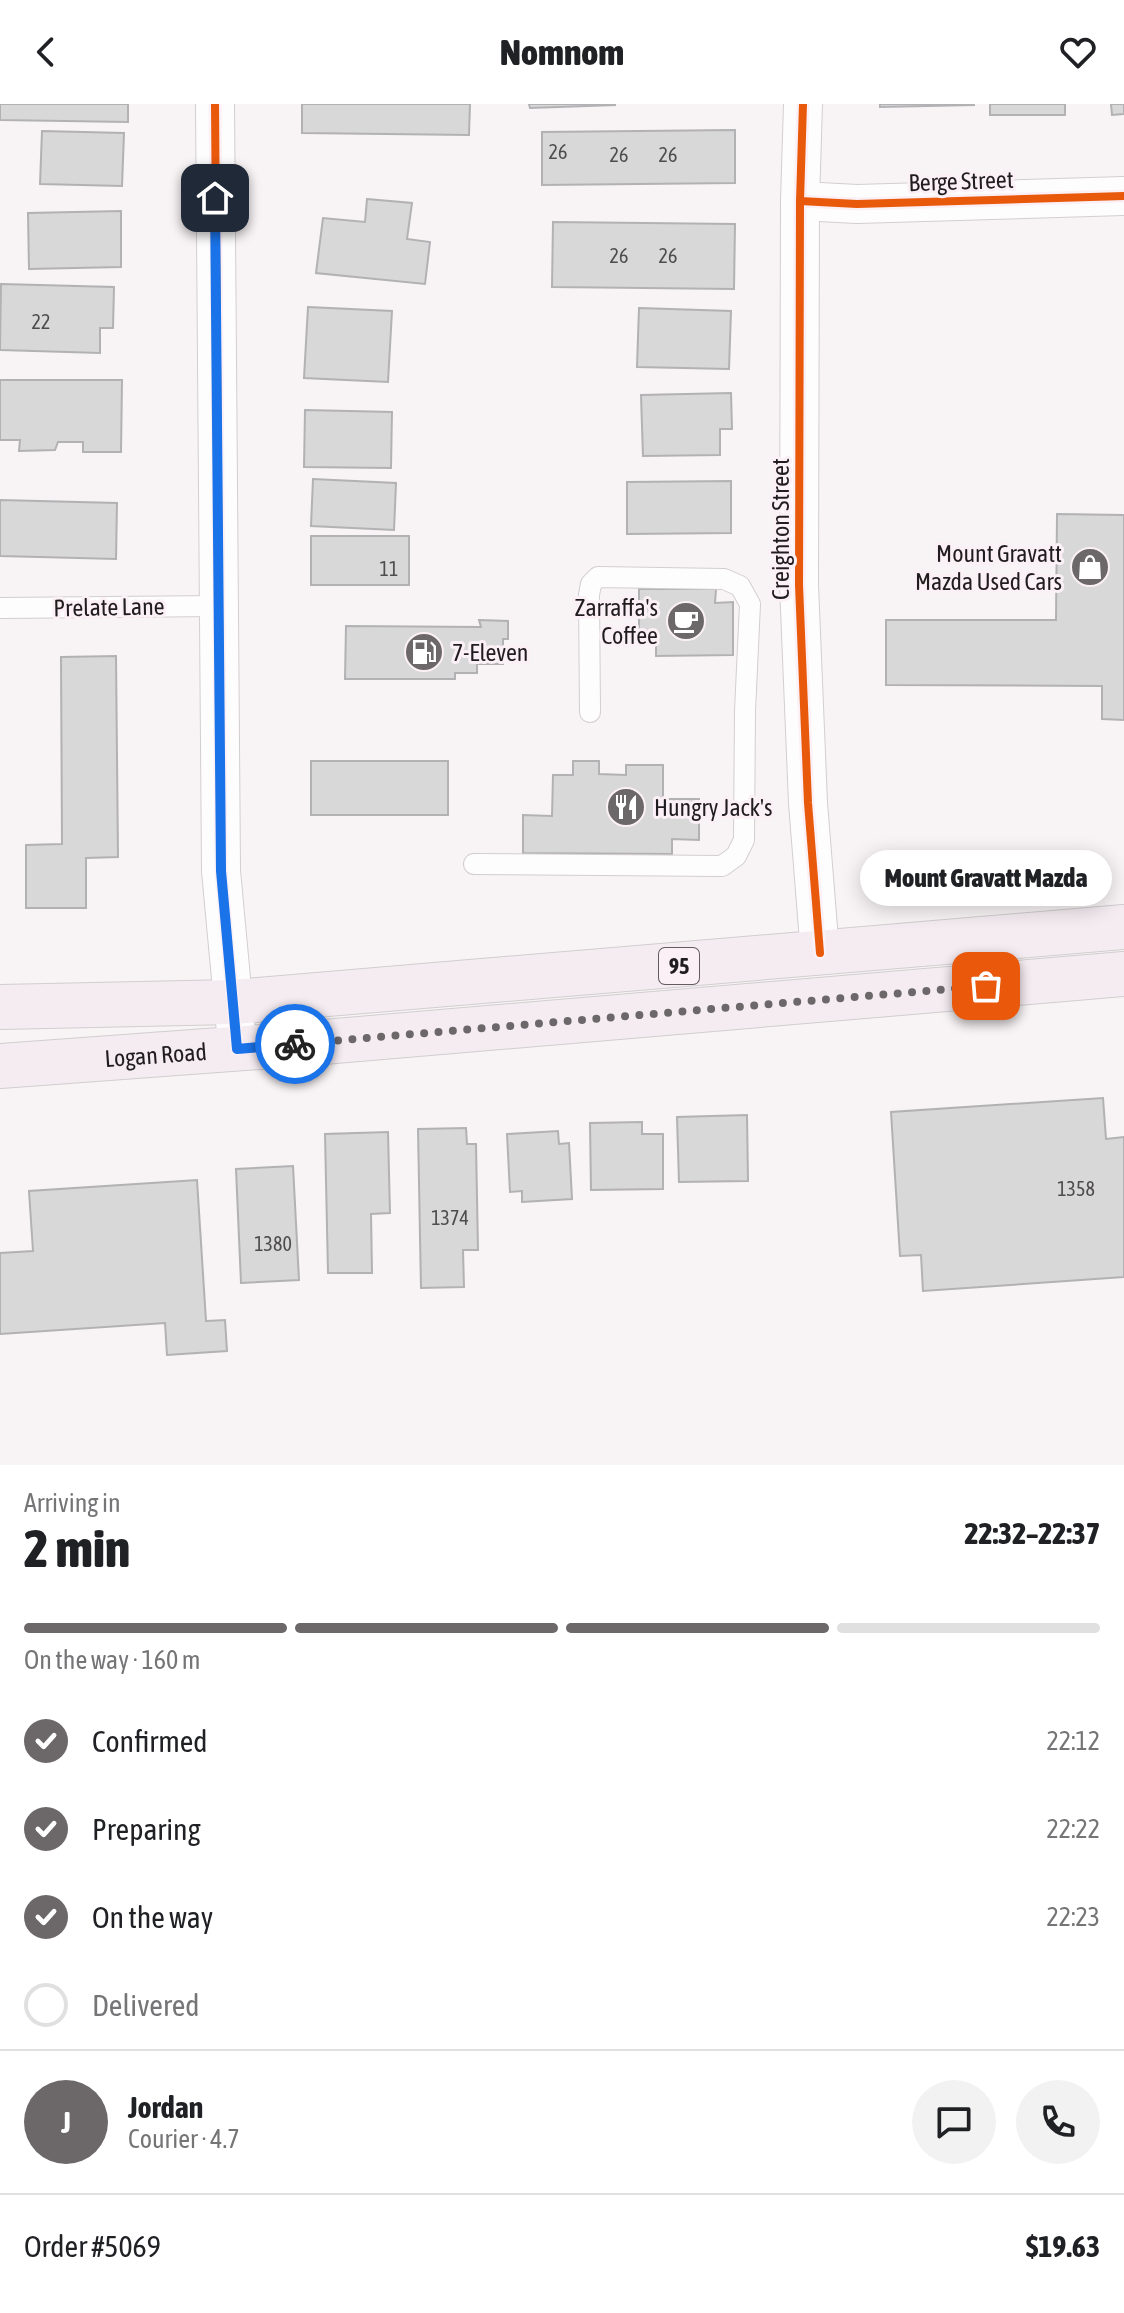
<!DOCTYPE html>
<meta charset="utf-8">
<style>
body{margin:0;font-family:"Asap Condensed",sans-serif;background:#f2f2f2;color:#202124;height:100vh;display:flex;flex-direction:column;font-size:30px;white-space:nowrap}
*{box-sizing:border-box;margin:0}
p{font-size:26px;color:#757577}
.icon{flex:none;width:44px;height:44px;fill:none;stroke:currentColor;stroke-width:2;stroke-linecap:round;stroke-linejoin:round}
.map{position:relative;height:1361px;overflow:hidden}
.side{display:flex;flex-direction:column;background:#fff;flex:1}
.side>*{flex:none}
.pin{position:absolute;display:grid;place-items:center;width:68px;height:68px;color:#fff;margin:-34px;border-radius:16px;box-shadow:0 4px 12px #0006}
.courier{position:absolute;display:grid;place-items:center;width:80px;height:80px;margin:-40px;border:6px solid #1a73e8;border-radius:50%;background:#fff;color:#222;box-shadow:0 2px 10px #0007}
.bubble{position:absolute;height:56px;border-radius:28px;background:#fff;box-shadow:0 4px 20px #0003;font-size:26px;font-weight:800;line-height:56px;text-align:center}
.head em{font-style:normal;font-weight:800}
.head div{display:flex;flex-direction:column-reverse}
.head{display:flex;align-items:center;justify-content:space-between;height:136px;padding:0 24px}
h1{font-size:52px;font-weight:800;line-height:60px}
.bar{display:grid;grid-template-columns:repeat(4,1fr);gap:12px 8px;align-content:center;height:96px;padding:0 24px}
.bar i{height:10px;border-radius:6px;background:#e0e0e0}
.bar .on{background:#6c686a}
.bar p{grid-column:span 4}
.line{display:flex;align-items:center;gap:20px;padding:0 24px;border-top:2px solid #e0e0e0}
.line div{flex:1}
.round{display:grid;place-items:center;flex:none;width:84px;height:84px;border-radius:42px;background:#f2f2f2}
ol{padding:0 24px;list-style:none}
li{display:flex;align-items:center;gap:24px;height:88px}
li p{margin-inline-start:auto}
li .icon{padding:8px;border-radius:50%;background:#6c686a;color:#fff;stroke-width:4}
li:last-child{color:#757577}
li i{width:44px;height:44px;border:4px solid #e0e0e0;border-radius:50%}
header{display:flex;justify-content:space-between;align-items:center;height:104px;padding:0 24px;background:#fff;font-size:36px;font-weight:800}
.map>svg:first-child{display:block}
.building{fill:#d8d8d9;stroke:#b2b2b4;stroke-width:2}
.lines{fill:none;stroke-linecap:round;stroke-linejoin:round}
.lane-casing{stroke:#d3ced0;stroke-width:22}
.street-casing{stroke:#d3ced0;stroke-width:40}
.primary-casing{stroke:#d0cece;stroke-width:46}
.lane{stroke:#fefdfe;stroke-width:20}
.street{stroke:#fefdfe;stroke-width:38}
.primary{stroke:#f5ecf1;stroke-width:44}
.cycleway-casing{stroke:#fbf0f5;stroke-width:13}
.cycleway{stroke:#e8590c;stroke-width:8}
.done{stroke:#6c686a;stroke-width:8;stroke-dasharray:0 14.4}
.route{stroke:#1a73e8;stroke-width:10}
.labels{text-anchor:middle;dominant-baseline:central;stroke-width:6;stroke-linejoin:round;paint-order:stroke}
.number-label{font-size:20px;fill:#4f4c4e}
.shield{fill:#fbf0f5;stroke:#625c5f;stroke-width:2}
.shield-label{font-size:22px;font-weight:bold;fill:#211d1f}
.street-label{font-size:24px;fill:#211d1f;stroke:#fbf0f5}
.poi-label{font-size:24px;fill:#211d1f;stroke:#fbf0f5;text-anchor:end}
</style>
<header><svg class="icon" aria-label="back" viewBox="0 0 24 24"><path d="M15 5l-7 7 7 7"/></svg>Nomnom<svg class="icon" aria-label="heart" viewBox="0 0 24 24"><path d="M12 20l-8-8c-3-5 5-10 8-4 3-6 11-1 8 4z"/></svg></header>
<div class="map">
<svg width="1124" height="1361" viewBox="0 0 1124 1361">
<rect width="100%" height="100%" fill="#f8f3f5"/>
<g class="building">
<polygon points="0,0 128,0 128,18 0,16"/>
<polygon points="302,0 470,0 469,31 302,29"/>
<polygon points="529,0 615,0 615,1 530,4"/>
<polygon points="880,0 974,0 974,1 880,3"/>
<rect x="990" y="0" width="75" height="11"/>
<polygon points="1111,0 1124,0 1124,10 1112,11"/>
<polygon points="735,26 735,79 542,81 542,28"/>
<polygon points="42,27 124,29 122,82 40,80"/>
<polygon points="367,95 412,99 407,135 430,138 425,180 316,169 323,114 365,118"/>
<polygon points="121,107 121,163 29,165 28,109"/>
<polygon points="553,118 735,120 734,185 552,183"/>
<polygon points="1,180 114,183 113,224 100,224 100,249 0,246"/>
<polygon points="308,203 392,207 388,278 304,274"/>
<polygon points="639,204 731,207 729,265 637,263"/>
<polygon points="0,276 122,276 121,348 83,348 83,338 58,338 55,346 19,347 20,336 0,336"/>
<polygon points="731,289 732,325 720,325 720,351 643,352 641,291"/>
<polygon points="305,306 392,308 391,364 304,363"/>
<polygon points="313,375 396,379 394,426 311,422"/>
<polygon points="731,377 731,429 627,430 627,378"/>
<polygon points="0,396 117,399 116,455 0,452"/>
<polygon points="1057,410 1124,411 1124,616 1102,615 1102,582 886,581 886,516 1056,516"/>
<rect x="311" y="432" width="98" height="49"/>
<polygon points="639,485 716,485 715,499 733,498 733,551 656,552 656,534 639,534"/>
<polygon points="479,516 508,517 508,535 503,535 503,560 477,560 477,569 455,569 455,575 345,575 346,522 481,523"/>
<polygon points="116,552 118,753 86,754 86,804 26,804 26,741 62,740 61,553"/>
<rect x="311" y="657" width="137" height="54"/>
<polygon points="573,657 599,657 599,670 626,671 626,661 663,661 663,695 699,695 699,736 672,735 672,750 523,749 523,711 552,712 553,671 573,671"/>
<polygon points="1103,994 1106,1035 1124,1033 1124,1173 923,1187 921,1151 900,1152 891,1008"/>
<polygon points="747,1011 748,1077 679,1078 677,1013"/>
<polygon points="642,1018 642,1030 663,1030 663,1085 591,1086 590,1019"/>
<polygon points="466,1024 467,1040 476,1040 478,1146 463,1146 464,1183 421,1184 418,1025"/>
<polygon points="558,1027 559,1040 569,1039 572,1095 522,1098 522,1087 510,1088 507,1030"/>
<polygon points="388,1028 390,1109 371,1110 372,1169 328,1169 325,1030"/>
<polygon points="293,1062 299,1176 241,1179 236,1065"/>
<polygon points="197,1076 206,1217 225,1216 227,1247 167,1251 165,1219 0,1230 0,1149 33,1147 29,1087"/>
</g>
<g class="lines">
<g class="lane-casing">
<g id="lane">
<polyline points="0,504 218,502"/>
<polyline points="474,760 722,762 736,752 744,736 745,607 750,500 740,482 724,475 598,473 591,480 589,491 590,608"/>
</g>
</g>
<g class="street-casing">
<g id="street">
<polyline points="215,0 221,767 236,928"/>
<polyline points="803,0 800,97 799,481 808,699 820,849"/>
<polyline points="800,97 857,100 1124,92"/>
</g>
</g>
<g class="primary-casing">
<g id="primary">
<polyline points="0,903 233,898 1124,823"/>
<path id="s1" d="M 0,962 L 300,940 L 1124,870"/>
</g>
</g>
<use href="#lane" class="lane"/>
<use href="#street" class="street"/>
<use href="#primary" class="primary"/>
<g class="cycleway-casing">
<g id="cycleway">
<polyline points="215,0 221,767 237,945"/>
<polyline points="803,0 800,97 799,481 808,699 820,849"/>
<polyline points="800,97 857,100 1124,92"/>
</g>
</g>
<use href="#cycleway" class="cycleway"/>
</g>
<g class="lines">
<polyline class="done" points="295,940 986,882"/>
<polyline class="route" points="215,94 221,767 237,945 295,940"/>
</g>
<defs>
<g id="shop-disc" transform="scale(2)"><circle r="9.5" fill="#6c686a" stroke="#fbf0f5"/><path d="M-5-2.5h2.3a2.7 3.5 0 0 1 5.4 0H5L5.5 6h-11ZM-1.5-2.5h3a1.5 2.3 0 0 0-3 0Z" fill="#fff"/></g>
<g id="cafe-disc" transform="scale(2)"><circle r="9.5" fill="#6c686a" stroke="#fbf0f5"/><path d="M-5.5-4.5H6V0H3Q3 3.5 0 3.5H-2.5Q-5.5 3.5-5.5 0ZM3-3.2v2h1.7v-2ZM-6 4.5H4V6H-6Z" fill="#fff"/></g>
<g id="fuel-disc" transform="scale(2)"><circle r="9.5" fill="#6c686a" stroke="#fbf0f5"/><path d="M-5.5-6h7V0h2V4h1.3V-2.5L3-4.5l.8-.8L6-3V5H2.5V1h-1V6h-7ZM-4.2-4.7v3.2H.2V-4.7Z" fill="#fff"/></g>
<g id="restaurant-disc" transform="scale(2)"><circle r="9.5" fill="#6c686a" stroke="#fbf0f5"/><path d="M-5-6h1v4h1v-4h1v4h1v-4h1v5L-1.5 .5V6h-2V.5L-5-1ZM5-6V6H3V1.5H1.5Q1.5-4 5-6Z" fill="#fff"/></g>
</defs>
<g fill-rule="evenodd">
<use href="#shop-disc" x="1090" y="463"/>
<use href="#cafe-disc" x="686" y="517"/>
<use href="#fuel-disc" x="424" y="548"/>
<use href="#restaurant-disc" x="626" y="703"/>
</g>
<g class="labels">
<g class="number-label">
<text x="558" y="47">26</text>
<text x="619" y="50">26</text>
<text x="668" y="50">26</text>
<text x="619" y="151">26</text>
<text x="668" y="151">26</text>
<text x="41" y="217">22</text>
<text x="389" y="464">11</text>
<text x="1076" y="1084">1358</text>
<text x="450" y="1113">1374</text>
<text x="273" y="1139">1380</text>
</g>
<rect class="shield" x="659" y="844" width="40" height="36" rx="6"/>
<g class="shield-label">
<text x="679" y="862">95</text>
</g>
<g class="street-label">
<text transform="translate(961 77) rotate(-2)">Berge Street</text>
<text transform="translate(780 425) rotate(-90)">Creighton Street</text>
<text transform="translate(109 503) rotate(-1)">Prelate Lane</text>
<text stroke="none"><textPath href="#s1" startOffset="156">Logan Road</textPath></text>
</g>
<g class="poi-label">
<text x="1062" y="449">Mount Gravatt<tspan x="1062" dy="28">Mazda Used Cars</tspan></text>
<text x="658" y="503">Zarraffa's<tspan x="658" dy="28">Coffee</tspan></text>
<text x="452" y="548" text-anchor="start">7-Eleven</text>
<text x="654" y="703" text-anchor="start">Hungry Jack's</text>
</g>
</g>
</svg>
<div class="pin" style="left:986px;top:882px;background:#ea580c"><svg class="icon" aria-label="bag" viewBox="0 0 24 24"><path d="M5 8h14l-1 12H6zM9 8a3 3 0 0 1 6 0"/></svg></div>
<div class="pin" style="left:215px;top:94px;background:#1f2937"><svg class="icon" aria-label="home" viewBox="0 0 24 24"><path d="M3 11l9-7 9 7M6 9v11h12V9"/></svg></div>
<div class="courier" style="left:295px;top:940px"><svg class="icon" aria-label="bike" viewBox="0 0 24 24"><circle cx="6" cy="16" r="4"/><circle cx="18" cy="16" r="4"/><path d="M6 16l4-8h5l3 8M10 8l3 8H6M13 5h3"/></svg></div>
<div class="bubble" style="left:860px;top:746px;width:252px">Mount Gravatt Mazda</div>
</div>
<section class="side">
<div class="head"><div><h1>2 min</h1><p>Arriving in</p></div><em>22:32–22:37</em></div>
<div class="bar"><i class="on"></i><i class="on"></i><i class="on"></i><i></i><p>On the way · 160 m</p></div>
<ol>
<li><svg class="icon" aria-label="check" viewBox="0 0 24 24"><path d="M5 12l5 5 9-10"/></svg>Confirmed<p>22:12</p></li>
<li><svg class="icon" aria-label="check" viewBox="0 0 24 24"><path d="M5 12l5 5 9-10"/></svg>Preparing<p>22:22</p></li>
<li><svg class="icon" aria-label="check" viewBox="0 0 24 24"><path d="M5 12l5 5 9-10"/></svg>On the way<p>22:23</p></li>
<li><i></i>Delivered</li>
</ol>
<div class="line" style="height:144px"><b class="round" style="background:#6c686a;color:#fff">J</b><div><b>Jordan</b><p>Courier · 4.7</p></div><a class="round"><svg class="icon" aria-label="chat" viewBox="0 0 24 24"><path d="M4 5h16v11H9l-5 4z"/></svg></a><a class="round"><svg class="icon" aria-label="phone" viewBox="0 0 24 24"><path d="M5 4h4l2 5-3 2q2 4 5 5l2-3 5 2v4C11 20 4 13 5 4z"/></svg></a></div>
<div class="line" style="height:104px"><div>Order #5069</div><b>$19.63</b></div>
</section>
